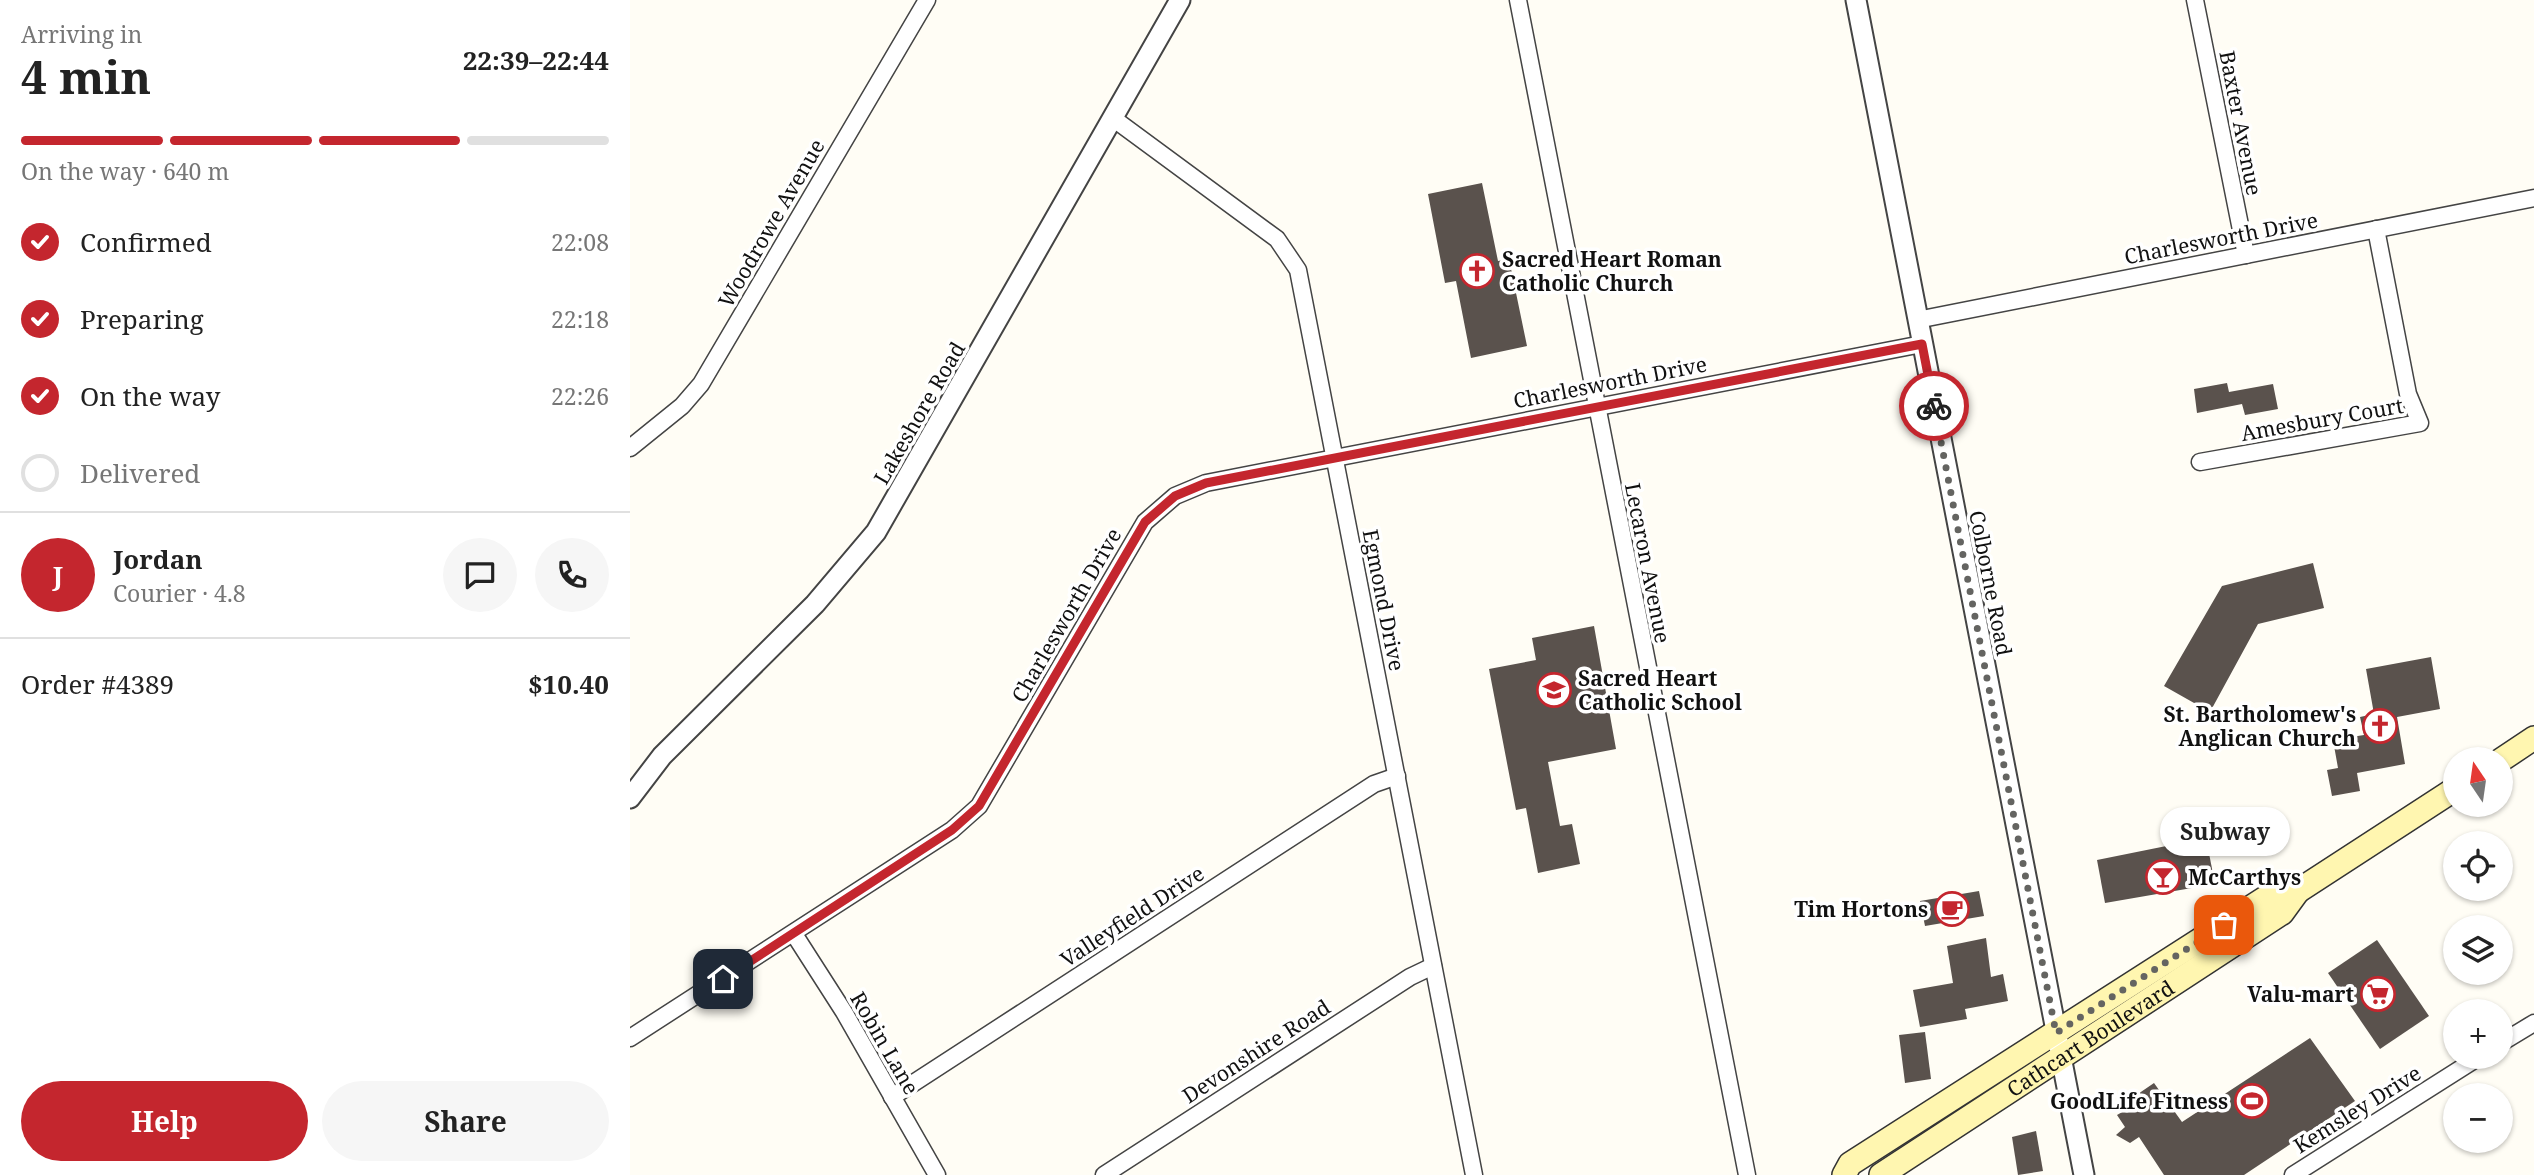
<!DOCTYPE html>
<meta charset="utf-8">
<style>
body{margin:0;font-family:"Noto Serif",serif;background:#f6f6f6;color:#222;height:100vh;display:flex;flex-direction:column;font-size:26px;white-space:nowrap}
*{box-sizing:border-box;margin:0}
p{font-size:23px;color:#767676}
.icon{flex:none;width:38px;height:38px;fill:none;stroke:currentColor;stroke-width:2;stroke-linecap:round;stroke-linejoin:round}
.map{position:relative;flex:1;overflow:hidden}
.side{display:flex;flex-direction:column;background:#fff;width:630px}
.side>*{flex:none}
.needle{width:46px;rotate:347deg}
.controls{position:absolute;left:1813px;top:747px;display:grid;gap:14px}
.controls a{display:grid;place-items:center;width:70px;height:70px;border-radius:50%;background:#fff;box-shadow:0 2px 5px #0004;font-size:35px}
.pin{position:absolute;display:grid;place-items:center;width:60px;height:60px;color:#fff;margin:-30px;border-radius:14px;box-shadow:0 4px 10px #0006}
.courier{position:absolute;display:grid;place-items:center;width:70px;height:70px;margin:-35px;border:5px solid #c4262e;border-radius:50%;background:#fff;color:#222;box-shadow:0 2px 9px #0007}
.bubble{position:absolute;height:49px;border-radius:24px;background:#fff;box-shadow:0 2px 5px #0004;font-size:23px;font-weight:700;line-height:49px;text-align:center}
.headline em{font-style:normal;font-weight:700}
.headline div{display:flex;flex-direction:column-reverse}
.headline{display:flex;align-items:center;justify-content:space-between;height:119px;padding:0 21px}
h1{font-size:46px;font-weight:700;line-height:52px}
.bar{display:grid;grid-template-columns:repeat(4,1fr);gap:10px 7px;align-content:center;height:84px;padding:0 21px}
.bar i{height:9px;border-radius:5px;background:#e0e0e0}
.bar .active{background:#c4262e}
.bar p{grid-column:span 4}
.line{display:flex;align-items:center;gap:18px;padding:0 21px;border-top:2px solid #e0e0e0}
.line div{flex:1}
.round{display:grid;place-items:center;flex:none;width:74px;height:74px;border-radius:37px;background:#f6f6f6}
ol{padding:0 21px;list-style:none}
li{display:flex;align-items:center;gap:21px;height:77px}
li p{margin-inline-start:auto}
li .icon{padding:7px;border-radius:50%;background:#c4262e;color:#fff;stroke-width:4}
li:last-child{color:#767676}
li i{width:38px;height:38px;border:4px solid #e0e0e0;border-radius:50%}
.cta{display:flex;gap:14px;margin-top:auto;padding:14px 21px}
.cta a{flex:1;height:80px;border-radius:42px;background:#c4262e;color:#fff;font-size:28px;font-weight:700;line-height:80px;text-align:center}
.cta a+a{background:#f6f6f6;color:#222}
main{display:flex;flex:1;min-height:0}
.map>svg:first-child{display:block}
.building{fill:#5a524d}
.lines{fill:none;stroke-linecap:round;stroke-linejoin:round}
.minor-casing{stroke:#444;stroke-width:19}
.tertiary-casing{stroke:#444;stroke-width:23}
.secondary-casing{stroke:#333;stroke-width:26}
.minor{stroke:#fff;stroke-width:16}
.tertiary{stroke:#fff;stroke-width:19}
.secondary{stroke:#fff6b0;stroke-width:23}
.done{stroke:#646461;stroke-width:7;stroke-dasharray:0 12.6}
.route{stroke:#c4262e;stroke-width:9}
.labels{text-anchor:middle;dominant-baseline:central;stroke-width:7;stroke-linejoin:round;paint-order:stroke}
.street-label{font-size:21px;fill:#111;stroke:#fff}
.poi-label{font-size:21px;font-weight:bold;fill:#111;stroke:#fff;text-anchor:end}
</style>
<main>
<section class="side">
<div class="headline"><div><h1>4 min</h1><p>Arriving in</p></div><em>22:39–22:44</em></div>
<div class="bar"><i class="active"></i><i class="active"></i><i class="active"></i><i></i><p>On the way · 640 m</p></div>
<ol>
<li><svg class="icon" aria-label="check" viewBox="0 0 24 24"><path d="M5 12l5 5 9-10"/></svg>Confirmed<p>22:08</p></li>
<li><svg class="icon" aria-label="check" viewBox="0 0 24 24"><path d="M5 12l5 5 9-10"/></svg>Preparing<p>22:18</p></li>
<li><svg class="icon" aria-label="check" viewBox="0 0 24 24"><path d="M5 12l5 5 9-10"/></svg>On the way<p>22:26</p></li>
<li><i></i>Delivered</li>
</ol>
<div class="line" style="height:126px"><b class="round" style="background:#c4262e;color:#fff">J</b><div><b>Jordan</b><p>Courier · 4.8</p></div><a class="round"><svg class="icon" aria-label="chat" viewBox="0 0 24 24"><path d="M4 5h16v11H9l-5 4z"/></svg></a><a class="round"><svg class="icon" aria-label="phone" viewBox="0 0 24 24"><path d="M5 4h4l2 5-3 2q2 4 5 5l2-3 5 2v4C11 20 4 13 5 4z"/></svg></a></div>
<div class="line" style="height:91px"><div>Order #4389</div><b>$10.40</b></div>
<div class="cta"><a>Help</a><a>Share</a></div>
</section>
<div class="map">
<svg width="1904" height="1175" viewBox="0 0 1904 1175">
<rect width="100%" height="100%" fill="#fffdf5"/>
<g class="building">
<polygon points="852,183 868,261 879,259 897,346 841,358 826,281 815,283 798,194"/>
<polygon points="1597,383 1599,392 1643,384 1648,409 1615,415 1612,404 1567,413 1564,389"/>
<polygon points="1683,563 1694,608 1628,624 1580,712 1534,686 1592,586"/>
<polygon points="964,626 986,749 918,762 930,826 942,824 950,864 908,873 896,808 886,810 859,669 906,660 902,638"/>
<polygon points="1801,657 1810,709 1767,717 1775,764 1727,773 1730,791 1702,796 1697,770 1708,768 1703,740 1734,735 1730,717 1744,714 1736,669"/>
<polygon points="1576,838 1585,884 1475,903 1467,860"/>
<polygon points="1349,891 1354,916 1295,926 1290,901"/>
<polygon points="1356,938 1361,977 1373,974 1378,1001 1335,1009 1337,1019 1290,1027 1283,990 1323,983 1317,946"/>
<polygon points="1747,940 1799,1016 1750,1049 1698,973"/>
<polygon points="1295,1032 1301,1079 1275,1083 1269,1035"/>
<polygon points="1680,1038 1725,1101 1614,1175 1534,1175 1509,1137 1500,1143 1486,1135 1495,1127 1487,1115 1501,1107 1505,1096 1524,1083 1552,1122"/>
<polygon points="1406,1131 1413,1171 1388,1175 1382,1137"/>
</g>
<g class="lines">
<g class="minor-casing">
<g id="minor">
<polyline points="888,0 1117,1175"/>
<polyline points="1565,0 1616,255"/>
<polyline points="484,119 647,239 668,270 844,1175"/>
<polyline points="1287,320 1904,198"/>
<polyline points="0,448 52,406 71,384 297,0"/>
<polyline points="1570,462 1790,423 1778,394 1746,229"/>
<polyline points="164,934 214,1012 307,1175"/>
<polyline points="0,1038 322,830 349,806 515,522 545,496 576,483 1292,344"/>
<polyline points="1871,1043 1904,1023"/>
<polyline points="262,1097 744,784 767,776"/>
<polyline points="474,1175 780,977 803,966"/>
<polyline points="1663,1175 1849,1057"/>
</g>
</g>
<g class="tertiary-casing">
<g id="tertiary">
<polyline points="1226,0 1454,1175"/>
<polyline points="0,798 32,756 185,604 246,532 550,0"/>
</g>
</g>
<g class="secondary-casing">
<g id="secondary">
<polyline points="1871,760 1904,738"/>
<polyline points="1214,1175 1220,1164 1637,897 1668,891 1825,789"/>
<path id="s1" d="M 1251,1175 L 1652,913 L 1668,891"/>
</g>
</g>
<use href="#minor" class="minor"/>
<use href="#tertiary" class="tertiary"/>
<use href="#secondary" class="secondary"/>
</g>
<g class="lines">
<polyline class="done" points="1304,406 1426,1033 1594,925"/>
<polyline class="route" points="93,979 322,830 349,806 515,522 545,496 576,483 1292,344 1304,406"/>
</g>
<defs>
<g id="church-ring" transform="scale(1.75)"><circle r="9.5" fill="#fff" stroke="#c4262e" stroke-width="1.5"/><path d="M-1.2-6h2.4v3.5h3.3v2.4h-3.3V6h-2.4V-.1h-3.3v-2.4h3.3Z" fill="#c4262e"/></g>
<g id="school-ring" transform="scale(1.75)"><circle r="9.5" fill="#fff" stroke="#c4262e" stroke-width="1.5"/><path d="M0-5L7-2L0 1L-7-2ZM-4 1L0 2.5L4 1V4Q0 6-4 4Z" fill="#c4262e"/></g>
<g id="bar-ring" transform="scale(1.75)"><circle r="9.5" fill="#fff" stroke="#c4262e" stroke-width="1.5"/><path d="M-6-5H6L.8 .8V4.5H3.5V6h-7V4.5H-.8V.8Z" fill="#c4262e"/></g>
<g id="cafe-ring" transform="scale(1.75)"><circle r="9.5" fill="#fff" stroke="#c4262e" stroke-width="1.5"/><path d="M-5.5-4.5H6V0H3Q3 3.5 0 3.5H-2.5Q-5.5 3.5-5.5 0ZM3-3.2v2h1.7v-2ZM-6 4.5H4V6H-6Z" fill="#c4262e"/></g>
<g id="supermarket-ring" transform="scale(1.75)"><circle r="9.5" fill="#fff" stroke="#c4262e" stroke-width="1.5"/><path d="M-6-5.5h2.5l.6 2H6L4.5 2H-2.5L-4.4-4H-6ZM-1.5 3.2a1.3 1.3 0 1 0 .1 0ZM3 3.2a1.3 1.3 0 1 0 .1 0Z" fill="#c4262e"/></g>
<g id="stadium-ring" transform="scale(1.75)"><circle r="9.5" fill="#fff" stroke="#c4262e" stroke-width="1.5"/><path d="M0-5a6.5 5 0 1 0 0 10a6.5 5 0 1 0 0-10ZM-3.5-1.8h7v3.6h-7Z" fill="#c4262e"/></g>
</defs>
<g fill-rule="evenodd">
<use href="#church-ring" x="847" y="271"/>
<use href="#school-ring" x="924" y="690"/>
<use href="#church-ring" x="1750" y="726"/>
<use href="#bar-ring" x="1533" y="877"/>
<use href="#cafe-ring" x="1322" y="909"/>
<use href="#supermarket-ring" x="1748" y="994"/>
<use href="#stadium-ring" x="1622" y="1101"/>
</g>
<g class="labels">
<g class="street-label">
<text transform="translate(1611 123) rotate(79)">Baxter Avenue</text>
<text transform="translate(141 223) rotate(-60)">Woodrowe Avenue</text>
<text transform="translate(1591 238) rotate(-11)">Charlesworth Drive</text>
<text transform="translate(980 382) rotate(-11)">Charlesworth Drive</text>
<text transform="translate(289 413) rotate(-60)">Lakeshore Road</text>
<text transform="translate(1692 419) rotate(-10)">Amesbury Court</text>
<text transform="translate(1018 563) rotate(79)">Lecaron Avenue</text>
<text transform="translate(1361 583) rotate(79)">Colborne Road</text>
<text transform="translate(754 600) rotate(79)">Egmond Drive</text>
<text transform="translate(436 615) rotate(-60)">Charlesworth Drive</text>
<text transform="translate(502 916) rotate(-33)">Valleyfield Drive</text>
<text stroke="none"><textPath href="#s1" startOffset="250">Cathcart Boulevard</textPath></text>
<text transform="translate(255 1043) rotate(60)">Robin Lane</text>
<text transform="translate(626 1051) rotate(-33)">Devonshire Road</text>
<text transform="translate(1727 1109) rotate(-32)">Kemsley Drive</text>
</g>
<g class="poi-label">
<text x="872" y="259" text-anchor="start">Sacred Heart Roman<tspan x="872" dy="24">Catholic Church</tspan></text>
<text x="948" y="678" text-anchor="start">Sacred Heart<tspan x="948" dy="24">Catholic School</tspan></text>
<text x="1726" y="714">St. Bartholomew's<tspan x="1726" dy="24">Anglican Church</tspan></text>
<text x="1558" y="877" text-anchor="start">McCarthys</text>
<text x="1298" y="909">Tim Hortons</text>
<text x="1724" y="994">Valu-mart</text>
<text x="1598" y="1101">GoodLife Fitness</text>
</g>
</g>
</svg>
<div class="controls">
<a><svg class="needle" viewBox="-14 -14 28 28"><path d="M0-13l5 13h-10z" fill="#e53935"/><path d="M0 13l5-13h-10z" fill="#767676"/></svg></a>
<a><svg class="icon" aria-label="locate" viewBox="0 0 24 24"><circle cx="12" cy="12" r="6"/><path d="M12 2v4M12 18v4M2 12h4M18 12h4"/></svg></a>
<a><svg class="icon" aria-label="layers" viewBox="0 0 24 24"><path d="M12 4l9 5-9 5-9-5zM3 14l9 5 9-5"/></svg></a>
<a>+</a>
<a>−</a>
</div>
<div class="pin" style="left:1594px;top:925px;background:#ea580c"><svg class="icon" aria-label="bag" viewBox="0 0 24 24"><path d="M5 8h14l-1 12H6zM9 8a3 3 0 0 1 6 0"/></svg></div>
<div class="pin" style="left:93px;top:979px;background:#1f2937"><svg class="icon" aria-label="home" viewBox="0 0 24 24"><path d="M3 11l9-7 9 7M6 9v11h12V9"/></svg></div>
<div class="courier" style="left:1304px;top:406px"><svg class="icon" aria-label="bike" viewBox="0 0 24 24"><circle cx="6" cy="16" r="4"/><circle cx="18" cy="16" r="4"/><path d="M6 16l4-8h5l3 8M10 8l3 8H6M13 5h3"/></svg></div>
<div class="bubble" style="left:1530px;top:807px;width:130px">Subway</div>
</div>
</main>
